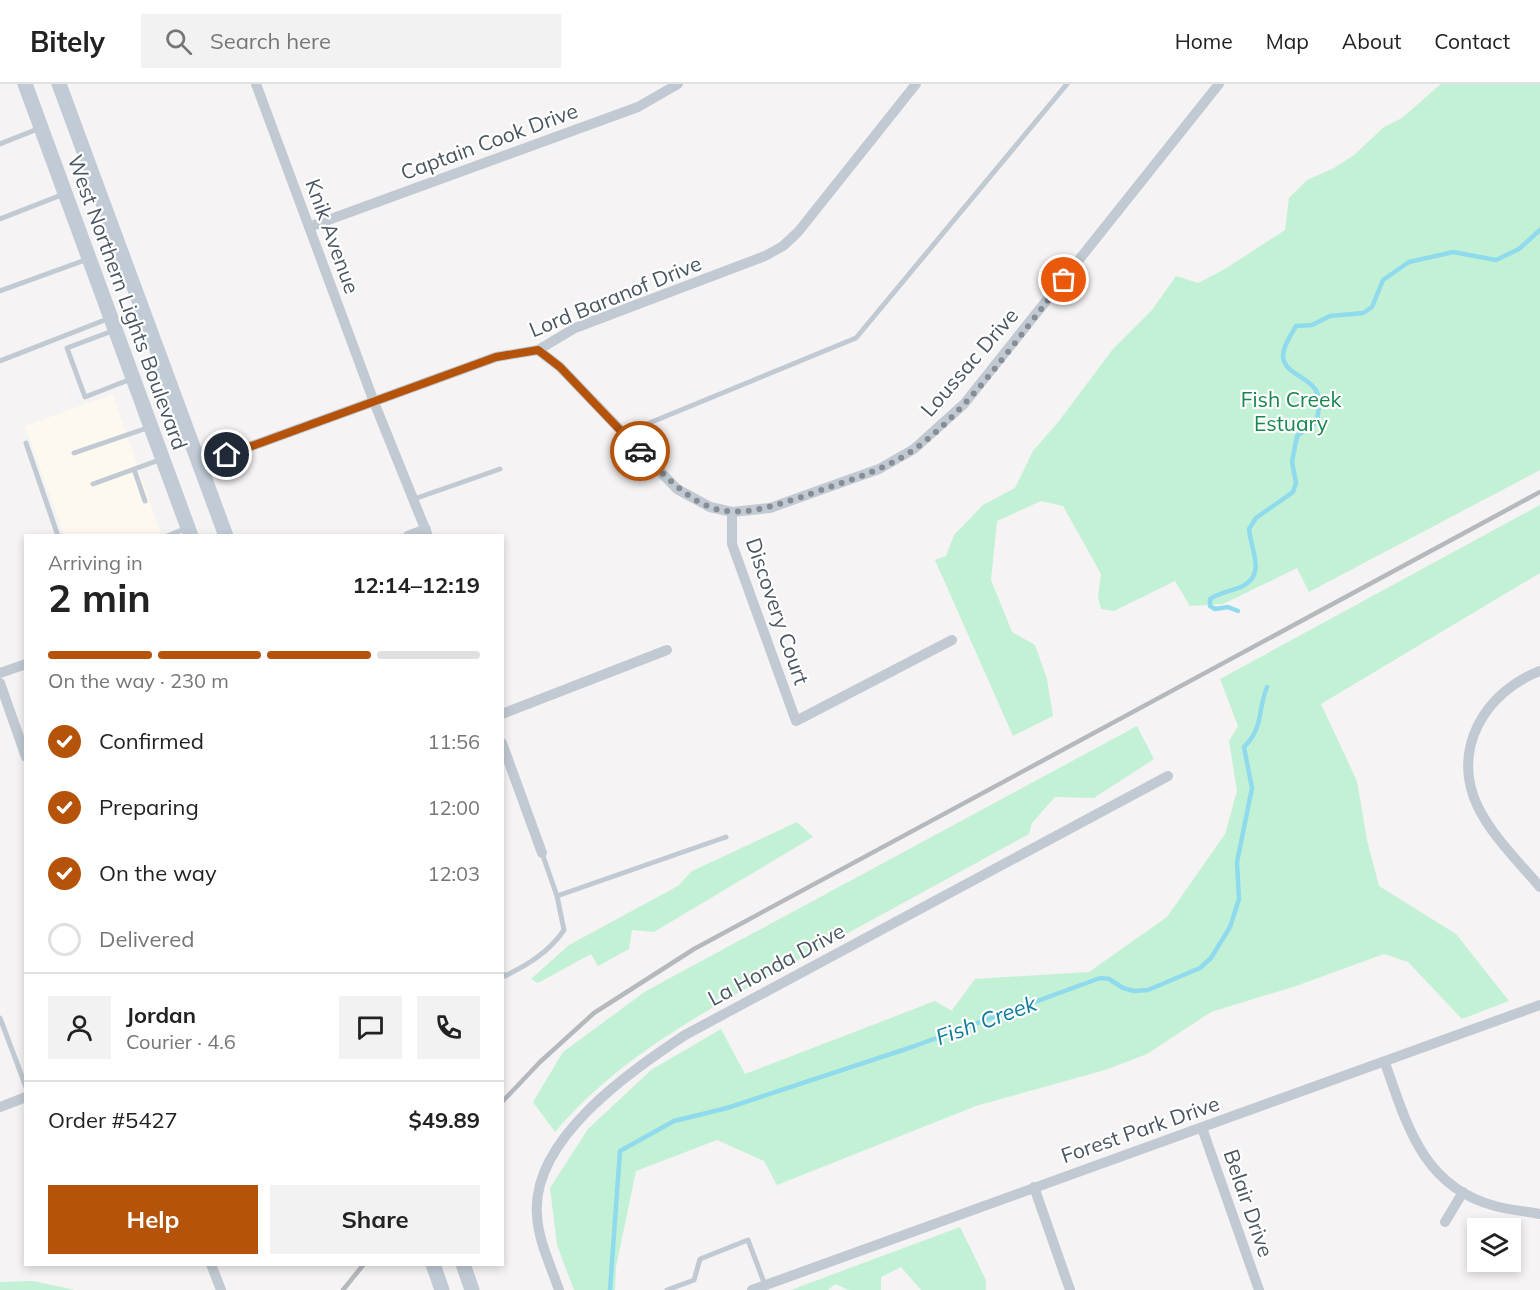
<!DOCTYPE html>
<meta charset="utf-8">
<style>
body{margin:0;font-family:Mulish,sans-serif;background:#f2f2f2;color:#222;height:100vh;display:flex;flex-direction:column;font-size:22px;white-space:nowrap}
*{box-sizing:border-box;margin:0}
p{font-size:20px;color:#767676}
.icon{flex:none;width:33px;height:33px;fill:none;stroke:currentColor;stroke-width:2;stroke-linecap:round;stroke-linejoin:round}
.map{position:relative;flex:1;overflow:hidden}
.side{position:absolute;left:24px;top:450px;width:480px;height:732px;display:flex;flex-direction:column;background:#fff;border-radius:0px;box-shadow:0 3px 9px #0003}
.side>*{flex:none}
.tools{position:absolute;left:1467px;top:1134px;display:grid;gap:12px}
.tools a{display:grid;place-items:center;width:54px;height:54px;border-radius:0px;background:#fff;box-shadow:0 3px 9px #0003;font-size:30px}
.pin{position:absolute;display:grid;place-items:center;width:51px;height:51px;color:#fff;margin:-26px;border:3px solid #fff;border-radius:50%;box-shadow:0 2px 6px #0007}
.courier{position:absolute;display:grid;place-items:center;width:60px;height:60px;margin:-30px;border:4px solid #b45309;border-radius:50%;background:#fff;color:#222;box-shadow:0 2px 8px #0007}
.summary em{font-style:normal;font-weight:700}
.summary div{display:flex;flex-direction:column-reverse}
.summary{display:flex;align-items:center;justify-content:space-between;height:102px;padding:0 24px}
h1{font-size:39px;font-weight:700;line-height:45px}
.bar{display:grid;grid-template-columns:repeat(4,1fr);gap:9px 6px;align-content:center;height:72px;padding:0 24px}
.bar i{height:8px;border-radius:4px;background:#e0e0e0}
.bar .active{background:#b45309}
.bar p{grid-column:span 4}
.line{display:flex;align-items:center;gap:15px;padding:0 24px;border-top:2px solid #e0e0e0}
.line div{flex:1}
.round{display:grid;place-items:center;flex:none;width:63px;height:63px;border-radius:0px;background:#f2f2f2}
ol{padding:0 24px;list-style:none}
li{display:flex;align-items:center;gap:18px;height:66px}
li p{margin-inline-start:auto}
li .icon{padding:6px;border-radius:50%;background:#b45309;color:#fff;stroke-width:4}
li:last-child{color:#767676}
li i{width:33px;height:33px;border:3px solid #e0e0e0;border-radius:50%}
.action{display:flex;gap:12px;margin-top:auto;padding:12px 24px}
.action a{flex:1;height:69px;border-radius:0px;background:#b45309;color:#fff;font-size:24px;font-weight:700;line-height:69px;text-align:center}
.action a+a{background:#f2f2f2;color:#222}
header{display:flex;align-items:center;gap:36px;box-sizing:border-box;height:84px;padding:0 30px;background:#fff;border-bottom:2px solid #e0e0e0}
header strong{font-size:28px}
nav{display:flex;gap:33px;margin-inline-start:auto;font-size:21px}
.search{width:420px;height:54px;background:#f2f2f2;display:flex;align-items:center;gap:15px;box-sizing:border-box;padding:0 21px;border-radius:0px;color:#767676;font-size:22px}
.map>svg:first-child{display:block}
.commercial{fill:#fdf9ef}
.green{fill:#c3f1d5}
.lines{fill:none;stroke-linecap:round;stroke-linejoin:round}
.stream{stroke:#90daee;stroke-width:4.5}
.service{stroke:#c1cad2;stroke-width:5}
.minor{stroke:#c1cad2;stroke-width:10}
.secondary{stroke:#c1cbd6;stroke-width:15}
.rail{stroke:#b5b8bd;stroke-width:4.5}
.done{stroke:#868d94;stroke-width:6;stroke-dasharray:0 10.8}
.route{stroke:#b45309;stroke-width:8}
.labels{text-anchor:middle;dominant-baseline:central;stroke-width:4.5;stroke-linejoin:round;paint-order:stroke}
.street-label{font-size:21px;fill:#4a5661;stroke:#fff}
.park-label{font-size:21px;fill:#17864f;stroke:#fff}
.water-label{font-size:22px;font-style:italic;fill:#0c7c9b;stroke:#fff}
</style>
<header>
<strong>Bitely</strong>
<div class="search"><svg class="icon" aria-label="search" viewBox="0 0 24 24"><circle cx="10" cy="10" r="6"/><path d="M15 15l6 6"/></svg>Search here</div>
<nav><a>Home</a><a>Map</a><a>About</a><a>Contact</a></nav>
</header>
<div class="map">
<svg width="1540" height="1206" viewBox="0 0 1540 1206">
<rect width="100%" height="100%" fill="#f5f3f3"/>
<polygon class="commercial" points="113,310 161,451 64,451 25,342"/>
<g class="green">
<polygon points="1441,0 1540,0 1540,386 1309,508 1297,484 1223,520 1190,522 1175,497 1114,527 1101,525 1098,513 1101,490 1063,422 1041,417 997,437 991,496 1012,548 1035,561 1047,595 1053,632 1013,652 935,476 946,472 954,451 983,421 1015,404 1033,367 1059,337 1113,265 1152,226 1176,192 1198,199 1225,185 1285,146 1289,114 1307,96 1334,84 1354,71 1384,43 1402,34"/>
<polygon points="1540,421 1540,489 1321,620 1357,697 1367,756 1379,802 1456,850 1509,917 1462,935 1408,878 1384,870 1296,902 1211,928 1147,970 1105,986 976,1022 777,1101 764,1077 717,1056 636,1087 616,1183 615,1206 574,1206 557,1161 550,1104 588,1045 651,986 721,945 745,990 935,917 954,928 952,926 975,895 1089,888 1167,833 1225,750 1237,707 1229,657 1238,642 1220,595"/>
<path d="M 1137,642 L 1154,675 L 1094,714 L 1055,713 L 1032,739 L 1029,750 C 954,791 878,833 802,874 C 713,923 622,969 555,1048 L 533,1018 L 563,968 L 646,907 Z"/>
<polygon points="797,738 813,753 654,848 632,846 629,865 598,882 591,870 538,899 531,895 569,861 678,802 692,787"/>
<polygon points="960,1143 986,1196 986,1206 921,1206 901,1183 881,1193 881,1206 849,1206 835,1200 828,1206 791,1206"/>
<polygon points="33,1197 75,1206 0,1206 0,1198"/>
</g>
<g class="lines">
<g class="stream">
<path d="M 1238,527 L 1228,523 L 1215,525 L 1210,522 L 1210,515 C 1219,509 1231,507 1241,503 C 1267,491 1251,467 1249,445 L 1256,434 L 1293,408 L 1296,399 L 1292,378 L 1297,352 C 1302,348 1308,345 1313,341 C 1316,339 1318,333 1318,329 C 1327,292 1286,296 1283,273 C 1282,263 1292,250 1296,242 L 1312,241 L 1330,232 L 1363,229 L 1372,223 L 1383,196 L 1409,178 L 1453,168 L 1496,176 L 1519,165 L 1540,146"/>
<path d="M 610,1206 L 620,1067 L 674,1037 L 727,1024 L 912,963 L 1100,894 L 1109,895 L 1123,904 L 1134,907 L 1148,906 L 1200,884 L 1211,874 L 1230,843 L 1239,815 L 1237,778 L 1252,704 L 1244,663 C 1264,643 1257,628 1267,603"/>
</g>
<g class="service">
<polyline points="0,60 40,44"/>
<polyline points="0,135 64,110"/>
<polyline points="0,207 88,175"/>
<polyline points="115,246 67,264 85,313 131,295"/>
<polyline points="0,277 110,234"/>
<polyline points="625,349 856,254 1067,0"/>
<polyline points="26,359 58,452"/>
<polyline points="74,369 150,343"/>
<polyline points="134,385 145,417"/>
<polyline points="93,400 162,375"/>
<polyline points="414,415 500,385"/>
<polyline points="167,452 187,444"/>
<polyline points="557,812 726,753"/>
<path d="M 502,889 L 505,892 C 529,880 549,868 564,846 L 557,812 L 542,769"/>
<polyline points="0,934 26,1003"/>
<polyline points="667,1206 694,1196 700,1175 748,1156 765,1201"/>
</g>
<g class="minor">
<polyline points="256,0 374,318 428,452"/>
<polyline points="309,143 638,23 678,0"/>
<polyline points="538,266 560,283 677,405 710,423 732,428 770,424 879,385 914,365 964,320 1219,0"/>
<polyline points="227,371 496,273 538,266 575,244 765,172 783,162 798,148 916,0"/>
<polyline points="732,428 732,460 796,637 952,556"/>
<polyline points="408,452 426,445"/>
<path d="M 1540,587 C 1485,608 1450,666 1478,723 C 1492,752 1519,778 1540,803"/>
<polyline points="0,589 26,580"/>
<polyline points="0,599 26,673"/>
<polyline points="502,630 667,566"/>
<polyline points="502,659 542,769"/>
<path d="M 1385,979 C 1407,1041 1423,1103 1495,1122 C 1509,1126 1525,1127 1540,1130"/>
<polyline points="0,1023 26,1013"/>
<polyline points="1202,1044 1259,1206"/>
<polyline points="1034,1103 1070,1206"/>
<polyline points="1445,1138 1463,1108"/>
<polyline points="211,1180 221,1206"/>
<path d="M 559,1206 C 551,1182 538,1156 537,1131 C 531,1055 631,987 685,951 L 1168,692"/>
<polyline points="752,1206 1540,921"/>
</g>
<g class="secondary">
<polyline points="25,0 191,452"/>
<polyline points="59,0 226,452"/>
<polyline points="433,1180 442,1206"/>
<polyline points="463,1180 472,1206"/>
</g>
<g class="rail">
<polyline points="502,1018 540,978 594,929 694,865 1540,408"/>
<polyline points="343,1206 364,1180"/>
</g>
</g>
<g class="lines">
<path class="done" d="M 640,367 C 708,437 724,440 816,408 C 843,398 872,390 897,376 C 959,343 1019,251 1064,196"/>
<polyline class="route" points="227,371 496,273 538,266 560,283 640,367"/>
</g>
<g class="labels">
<g class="street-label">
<text transform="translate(489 57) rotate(-20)">Captain Cook Drive</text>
<text transform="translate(333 152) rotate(70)">Knik Avenue</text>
<text transform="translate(615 212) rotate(-22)">Lord Baranof Drive</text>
<text transform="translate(128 218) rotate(70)">West Northern Lights Boulevard</text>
<text transform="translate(969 278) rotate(-49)">Loussac Drive</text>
<text transform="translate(778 527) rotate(71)">Discovery Court</text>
<text transform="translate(776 880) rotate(-28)">La Honda Drive</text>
<text transform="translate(1140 1045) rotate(-19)">Forest Park Drive</text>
<text transform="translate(1249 1119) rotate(71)">Belair Drive</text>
</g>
<g class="park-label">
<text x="1291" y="315">Fish Creek<tspan x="1291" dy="24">Estuary</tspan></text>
</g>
<g class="water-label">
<text transform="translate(986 936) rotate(-20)">Fish Creek</text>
</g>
</g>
</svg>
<div class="tools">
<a><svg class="icon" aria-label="layers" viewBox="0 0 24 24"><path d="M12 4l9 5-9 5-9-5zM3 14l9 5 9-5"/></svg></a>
</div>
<div class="pin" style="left:1064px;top:196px;background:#ea580c"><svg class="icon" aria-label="bag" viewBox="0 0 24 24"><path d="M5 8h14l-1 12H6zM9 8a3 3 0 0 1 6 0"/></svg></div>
<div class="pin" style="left:227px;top:371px;background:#1f2937"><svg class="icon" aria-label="home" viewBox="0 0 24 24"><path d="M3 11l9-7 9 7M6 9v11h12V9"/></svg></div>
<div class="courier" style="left:640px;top:367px"><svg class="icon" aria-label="car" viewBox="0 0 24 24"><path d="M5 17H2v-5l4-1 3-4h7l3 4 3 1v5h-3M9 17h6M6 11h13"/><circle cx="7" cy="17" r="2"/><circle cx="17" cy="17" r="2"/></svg></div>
<section class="side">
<div class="summary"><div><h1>2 min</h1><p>Arriving in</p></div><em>12:14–12:19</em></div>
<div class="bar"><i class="active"></i><i class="active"></i><i class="active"></i><i></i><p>On the way · 230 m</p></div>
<ol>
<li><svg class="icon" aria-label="check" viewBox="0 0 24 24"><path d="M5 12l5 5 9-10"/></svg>Confirmed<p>11:56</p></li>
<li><svg class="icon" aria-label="check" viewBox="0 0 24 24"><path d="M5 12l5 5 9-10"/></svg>Preparing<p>12:00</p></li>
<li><svg class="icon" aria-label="check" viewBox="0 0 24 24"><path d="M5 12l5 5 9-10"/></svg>On the way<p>12:03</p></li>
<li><i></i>Delivered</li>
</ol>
<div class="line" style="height:108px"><a class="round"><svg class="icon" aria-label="person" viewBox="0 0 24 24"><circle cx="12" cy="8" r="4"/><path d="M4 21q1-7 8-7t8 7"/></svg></a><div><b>Jordan</b><p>Courier · 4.6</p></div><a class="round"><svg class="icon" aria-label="chat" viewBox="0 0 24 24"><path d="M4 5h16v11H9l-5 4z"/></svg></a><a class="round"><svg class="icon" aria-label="phone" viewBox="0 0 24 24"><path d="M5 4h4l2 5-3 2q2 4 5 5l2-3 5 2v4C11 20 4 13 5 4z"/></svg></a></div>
<div class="line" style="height:78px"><div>Order #5427</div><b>$49.89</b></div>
<div class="action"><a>Help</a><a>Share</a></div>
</section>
</div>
